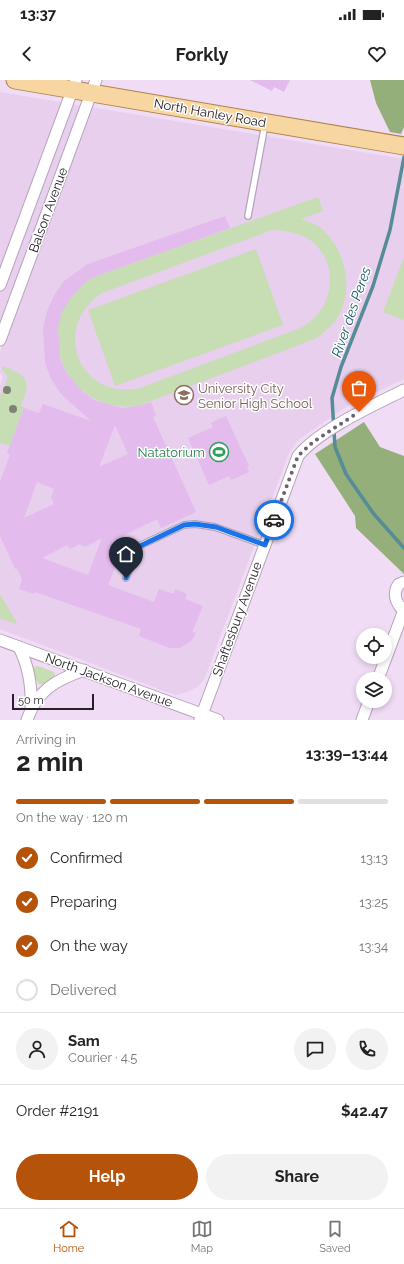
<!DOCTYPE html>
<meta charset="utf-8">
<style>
body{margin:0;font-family:Raleway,sans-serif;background:#f2f2f2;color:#222;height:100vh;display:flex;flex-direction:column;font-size:15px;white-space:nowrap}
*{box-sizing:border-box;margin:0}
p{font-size:13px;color:#767676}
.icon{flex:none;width:22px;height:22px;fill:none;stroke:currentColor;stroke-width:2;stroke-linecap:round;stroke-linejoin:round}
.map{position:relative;height:640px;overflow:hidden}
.drawer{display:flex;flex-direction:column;background:#fff;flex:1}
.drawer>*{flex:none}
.controls{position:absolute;left:356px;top:548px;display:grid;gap:8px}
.controls a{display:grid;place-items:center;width:36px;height:36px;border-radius:50%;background:#fff;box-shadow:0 2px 6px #0003;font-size:20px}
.scale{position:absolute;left:12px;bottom:10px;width:82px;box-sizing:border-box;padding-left:4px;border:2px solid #272029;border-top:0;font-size:11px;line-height:14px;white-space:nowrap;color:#272029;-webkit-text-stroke:3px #fff;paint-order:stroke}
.pin{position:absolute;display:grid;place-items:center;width:34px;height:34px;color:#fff;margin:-41px -17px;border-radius:50% 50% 50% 0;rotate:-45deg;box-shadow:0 0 4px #0007}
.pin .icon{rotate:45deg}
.courier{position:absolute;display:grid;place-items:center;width:40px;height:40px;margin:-20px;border:3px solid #1a73e8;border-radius:50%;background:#fff;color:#222;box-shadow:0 1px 5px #0007}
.headline em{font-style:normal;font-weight:700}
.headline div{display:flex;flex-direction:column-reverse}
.headline{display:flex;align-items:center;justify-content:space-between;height:68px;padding:0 16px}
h1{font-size:26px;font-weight:700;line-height:30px}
.bar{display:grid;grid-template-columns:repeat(4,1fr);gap:6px 4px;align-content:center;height:48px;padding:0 16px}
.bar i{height:5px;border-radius:3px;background:#e0e0e0}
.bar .selected{background:#b45309}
.bar p{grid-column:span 4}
.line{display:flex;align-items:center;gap:10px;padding:0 16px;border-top:1px solid #e0e0e0}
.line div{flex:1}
.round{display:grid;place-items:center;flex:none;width:42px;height:42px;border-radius:21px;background:#f2f2f2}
ol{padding:0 16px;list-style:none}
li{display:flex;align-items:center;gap:12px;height:44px}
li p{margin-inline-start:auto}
li .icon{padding:4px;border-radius:50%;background:#b45309;color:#fff;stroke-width:4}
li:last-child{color:#767676}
li i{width:22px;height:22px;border:2px solid #e0e0e0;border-radius:50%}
.primary-button{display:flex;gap:8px;margin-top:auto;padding:8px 16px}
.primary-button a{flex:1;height:46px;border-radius:24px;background:#b45309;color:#fff;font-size:16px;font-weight:700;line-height:46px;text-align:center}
.primary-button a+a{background:#f2f2f2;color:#222}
.status{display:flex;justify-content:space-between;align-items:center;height:28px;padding:0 20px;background:#fff;direction:ltr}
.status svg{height:11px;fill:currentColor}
header{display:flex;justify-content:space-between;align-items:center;height:52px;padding:0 16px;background:#fff;font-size:18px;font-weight:700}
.tab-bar{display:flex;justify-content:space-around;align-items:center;height:56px;border-top:1px solid #e0e0e0;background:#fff;font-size:11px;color:#767676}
.tab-bar a{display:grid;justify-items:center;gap:2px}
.tab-bar .selected{color:#b45309}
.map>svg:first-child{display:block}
.built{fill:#e7cfed}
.green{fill:#c7ddb4;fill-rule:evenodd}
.forest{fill:#94af7a}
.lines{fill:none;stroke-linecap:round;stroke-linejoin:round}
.stream{stroke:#568b98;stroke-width:3.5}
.building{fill:#e3bbed;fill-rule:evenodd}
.service-casing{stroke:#b5a3ba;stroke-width:8}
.minor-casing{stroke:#b5a3ba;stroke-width:13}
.primary-casing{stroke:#ac844f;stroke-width:19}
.service{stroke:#fff;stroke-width:5.5}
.minor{stroke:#fff;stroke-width:11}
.primary{stroke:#f8d6a1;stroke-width:17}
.tree{fill:#7f8176}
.done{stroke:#6d6270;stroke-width:4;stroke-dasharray:0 7.2}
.route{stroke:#1a73e8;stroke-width:5}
.labels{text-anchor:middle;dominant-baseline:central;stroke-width:3;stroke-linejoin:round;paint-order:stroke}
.street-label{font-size:13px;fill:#272029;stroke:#fff}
.education-label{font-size:13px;fill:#785e54;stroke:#fff;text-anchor:start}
.leisure-label{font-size:13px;fill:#27864d;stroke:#fff;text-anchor:end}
.water-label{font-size:14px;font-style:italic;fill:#115660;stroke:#fff}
</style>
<div class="status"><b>13:37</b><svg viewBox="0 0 49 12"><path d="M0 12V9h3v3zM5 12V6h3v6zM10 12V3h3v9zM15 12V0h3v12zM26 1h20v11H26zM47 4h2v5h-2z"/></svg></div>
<header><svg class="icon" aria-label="back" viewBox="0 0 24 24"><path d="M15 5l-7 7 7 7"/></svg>Forkly<svg class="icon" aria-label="heart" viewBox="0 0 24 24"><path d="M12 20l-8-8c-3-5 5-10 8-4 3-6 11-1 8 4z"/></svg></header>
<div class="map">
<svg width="404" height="640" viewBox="0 0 404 640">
<rect width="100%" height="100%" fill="#f0ddf5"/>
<polygon class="built" points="0,12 404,79 404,299 349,325 298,360 289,373 204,600 197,607 187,612 176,615 167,612 0,549 0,306 3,297 0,293 0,272 7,253 0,250"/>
<g class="green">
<path d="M 318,117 L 323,131 L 301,139 C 308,142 316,144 321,148 C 346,170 356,213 335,241 C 330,248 323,253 317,258 L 138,326 C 59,335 26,234 94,197 ZM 272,150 C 286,151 299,152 310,160 C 343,185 333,234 298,249 L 140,308 C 79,321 50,247 102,213 Z"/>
<polygon points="256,169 283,245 115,306 88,230"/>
<polygon points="404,177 404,240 383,232"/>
<path d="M 3,286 C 28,296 32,300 21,325 L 24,328 L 10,366 L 0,363 L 0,317 L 8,297 L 2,289 Z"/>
<polygon points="0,514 18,545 0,538"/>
<path d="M 38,586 L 54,592 L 55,596 L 44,605 L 39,604 C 35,599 33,593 34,587 Z"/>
</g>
<g class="forest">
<polygon points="370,0 404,0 404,47 401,54 390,52 376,23"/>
<polygon points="364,342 380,367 404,376 404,494 356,448 355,436 315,374"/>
</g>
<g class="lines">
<polyline class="stream" points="404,77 390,150 373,206 341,287 332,318 335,367 346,394 373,433 404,468"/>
</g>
<g class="building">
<polygon points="250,0 290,0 284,12 274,7 272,11"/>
<path d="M 225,136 L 230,148 L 94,197 L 85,202 L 69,220 L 62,232 L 58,247 L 60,279 L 66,292 L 83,312 L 94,320 L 122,328 L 138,326 L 151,322 L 156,336 L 153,337 L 196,432 L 161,448 L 157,439 L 112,461 L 120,475 L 108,505 L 154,522 L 159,509 L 174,514 L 175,509 L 187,514 L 185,519 L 203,526 L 192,552 L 196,553 L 192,560 L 187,564 L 179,568 L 170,568 L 139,556 L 141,549 L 35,512 L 34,514 L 19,509 L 22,499 L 17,488 L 15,489 L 0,456 L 0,402 L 10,375 L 7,373 L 24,328 L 39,333 L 43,324 L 91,341 L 61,314 L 51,299 L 45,283 L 43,248 L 47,231 L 55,214 L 64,201 L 88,184 ZM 115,345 L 128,374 L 99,387 ZM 37,402 L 54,409 L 51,417 L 54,424 L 24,438 ZM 102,458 L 88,495 L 42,478 L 67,465 L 70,469 L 80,464 L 85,467 Z"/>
<polygon points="226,336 249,386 247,387 249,392 231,400 229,396 209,405 188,358 213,347 211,343"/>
</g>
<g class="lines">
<g class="service-casing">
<g id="service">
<polyline points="248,136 265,44"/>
<polyline points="126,498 137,467 184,445 195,444 215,447 265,465"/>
</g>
</g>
<g class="minor-casing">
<g id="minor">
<polyline points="0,205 76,0"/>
<polyline points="0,260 96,0"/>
<path d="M 403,530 C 396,523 392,513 399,504 L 404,502"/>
<polyline points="0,560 218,640"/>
<path d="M 19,567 C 29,587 32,605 31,627"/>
<polyline points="378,599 404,530"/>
<path d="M 27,640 C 37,610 56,600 84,590"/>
<path d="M 200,640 L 298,376 C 319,350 374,325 404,310"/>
<polyline points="362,640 369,621"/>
</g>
</g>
<g class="primary-casing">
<polyline id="primary" points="15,0 404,66"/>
</g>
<use href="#service" class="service"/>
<use href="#minor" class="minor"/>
<use href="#primary" class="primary"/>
</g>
<g class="tree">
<circle cx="7" cy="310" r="4"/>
<circle cx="13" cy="329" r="4"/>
</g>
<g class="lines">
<polyline class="done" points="274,440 298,376 313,362 359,332"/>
<polyline class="route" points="126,498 138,467 184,445 195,444 216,447 265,465 274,440"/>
</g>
<defs>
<g id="school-ring" transform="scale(1)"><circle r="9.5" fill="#fff" stroke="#8d6e63" stroke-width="1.5"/><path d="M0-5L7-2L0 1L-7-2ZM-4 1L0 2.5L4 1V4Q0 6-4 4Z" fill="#8d6e63"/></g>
<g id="stadium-ring" transform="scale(1)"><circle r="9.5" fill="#fff" stroke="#2e9e5b" stroke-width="1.5"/><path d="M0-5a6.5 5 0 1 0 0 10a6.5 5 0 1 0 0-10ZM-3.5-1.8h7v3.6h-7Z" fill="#2e9e5b"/></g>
</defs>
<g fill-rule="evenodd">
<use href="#school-ring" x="184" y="315"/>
<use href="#stadium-ring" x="219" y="372"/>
</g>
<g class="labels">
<g class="street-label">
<text transform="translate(210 33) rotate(10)">North Hanley Road</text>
<text transform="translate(48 130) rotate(-70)">Balson Avenue</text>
<text transform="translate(237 539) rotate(-70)">Shaftesbury Avenue</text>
<text transform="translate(109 600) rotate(20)">North Jackson Avenue</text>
</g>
<g class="education-label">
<text x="198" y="308">University City<tspan x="198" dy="15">Senior High School</tspan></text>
</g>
<g class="leisure-label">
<text x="205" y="372">Natatorium</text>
</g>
<g class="water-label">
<text transform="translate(351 232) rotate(-71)">River des Peres</text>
</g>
</g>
</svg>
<div class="controls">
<a><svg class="icon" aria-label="locate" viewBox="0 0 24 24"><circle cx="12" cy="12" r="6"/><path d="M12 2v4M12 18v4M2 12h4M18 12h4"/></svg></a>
<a><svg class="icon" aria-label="layers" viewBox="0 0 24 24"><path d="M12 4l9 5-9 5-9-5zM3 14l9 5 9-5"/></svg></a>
</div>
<div class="scale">50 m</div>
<div class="pin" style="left:359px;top:332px;background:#ea580c"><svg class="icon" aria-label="bag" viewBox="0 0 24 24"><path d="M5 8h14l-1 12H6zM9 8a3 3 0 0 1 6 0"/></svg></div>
<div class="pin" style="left:126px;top:498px;background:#1f2937"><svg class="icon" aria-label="home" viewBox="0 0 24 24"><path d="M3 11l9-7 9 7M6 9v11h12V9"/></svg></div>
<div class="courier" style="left:274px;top:440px"><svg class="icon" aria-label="car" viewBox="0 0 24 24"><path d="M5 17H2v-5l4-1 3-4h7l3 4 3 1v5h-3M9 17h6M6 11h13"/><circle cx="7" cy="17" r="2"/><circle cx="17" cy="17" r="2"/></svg></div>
</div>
<section class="drawer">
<div class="headline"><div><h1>2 min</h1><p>Arriving in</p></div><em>13:39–13:44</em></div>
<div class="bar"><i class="selected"></i><i class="selected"></i><i class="selected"></i><i></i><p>On the way · 120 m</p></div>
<ol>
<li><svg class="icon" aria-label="check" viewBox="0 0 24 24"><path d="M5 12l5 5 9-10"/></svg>Confirmed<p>13:13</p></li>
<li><svg class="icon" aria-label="check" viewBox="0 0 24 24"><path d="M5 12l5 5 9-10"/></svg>Preparing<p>13:25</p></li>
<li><svg class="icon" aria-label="check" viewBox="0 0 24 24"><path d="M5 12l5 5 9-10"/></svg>On the way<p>13:34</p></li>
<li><i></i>Delivered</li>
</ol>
<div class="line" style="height:72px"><a class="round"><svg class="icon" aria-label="person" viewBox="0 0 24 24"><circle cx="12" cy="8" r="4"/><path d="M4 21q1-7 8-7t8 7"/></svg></a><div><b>Sam</b><p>Courier · 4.5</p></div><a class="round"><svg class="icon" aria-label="chat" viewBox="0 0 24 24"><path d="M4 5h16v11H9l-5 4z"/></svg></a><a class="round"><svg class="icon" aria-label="phone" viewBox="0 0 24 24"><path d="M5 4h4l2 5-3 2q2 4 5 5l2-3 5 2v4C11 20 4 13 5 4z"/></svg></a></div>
<div class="line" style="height:52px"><div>Order #2191</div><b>$42.47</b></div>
<div class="primary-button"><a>Help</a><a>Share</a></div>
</section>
<nav class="tab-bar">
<a class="selected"><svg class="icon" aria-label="home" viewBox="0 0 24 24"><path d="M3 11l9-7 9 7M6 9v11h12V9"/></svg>Home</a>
<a><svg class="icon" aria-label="map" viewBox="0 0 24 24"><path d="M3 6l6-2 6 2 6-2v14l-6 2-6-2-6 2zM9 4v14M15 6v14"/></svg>Map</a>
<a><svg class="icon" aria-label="saved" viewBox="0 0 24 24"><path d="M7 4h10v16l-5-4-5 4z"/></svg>Saved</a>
</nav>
